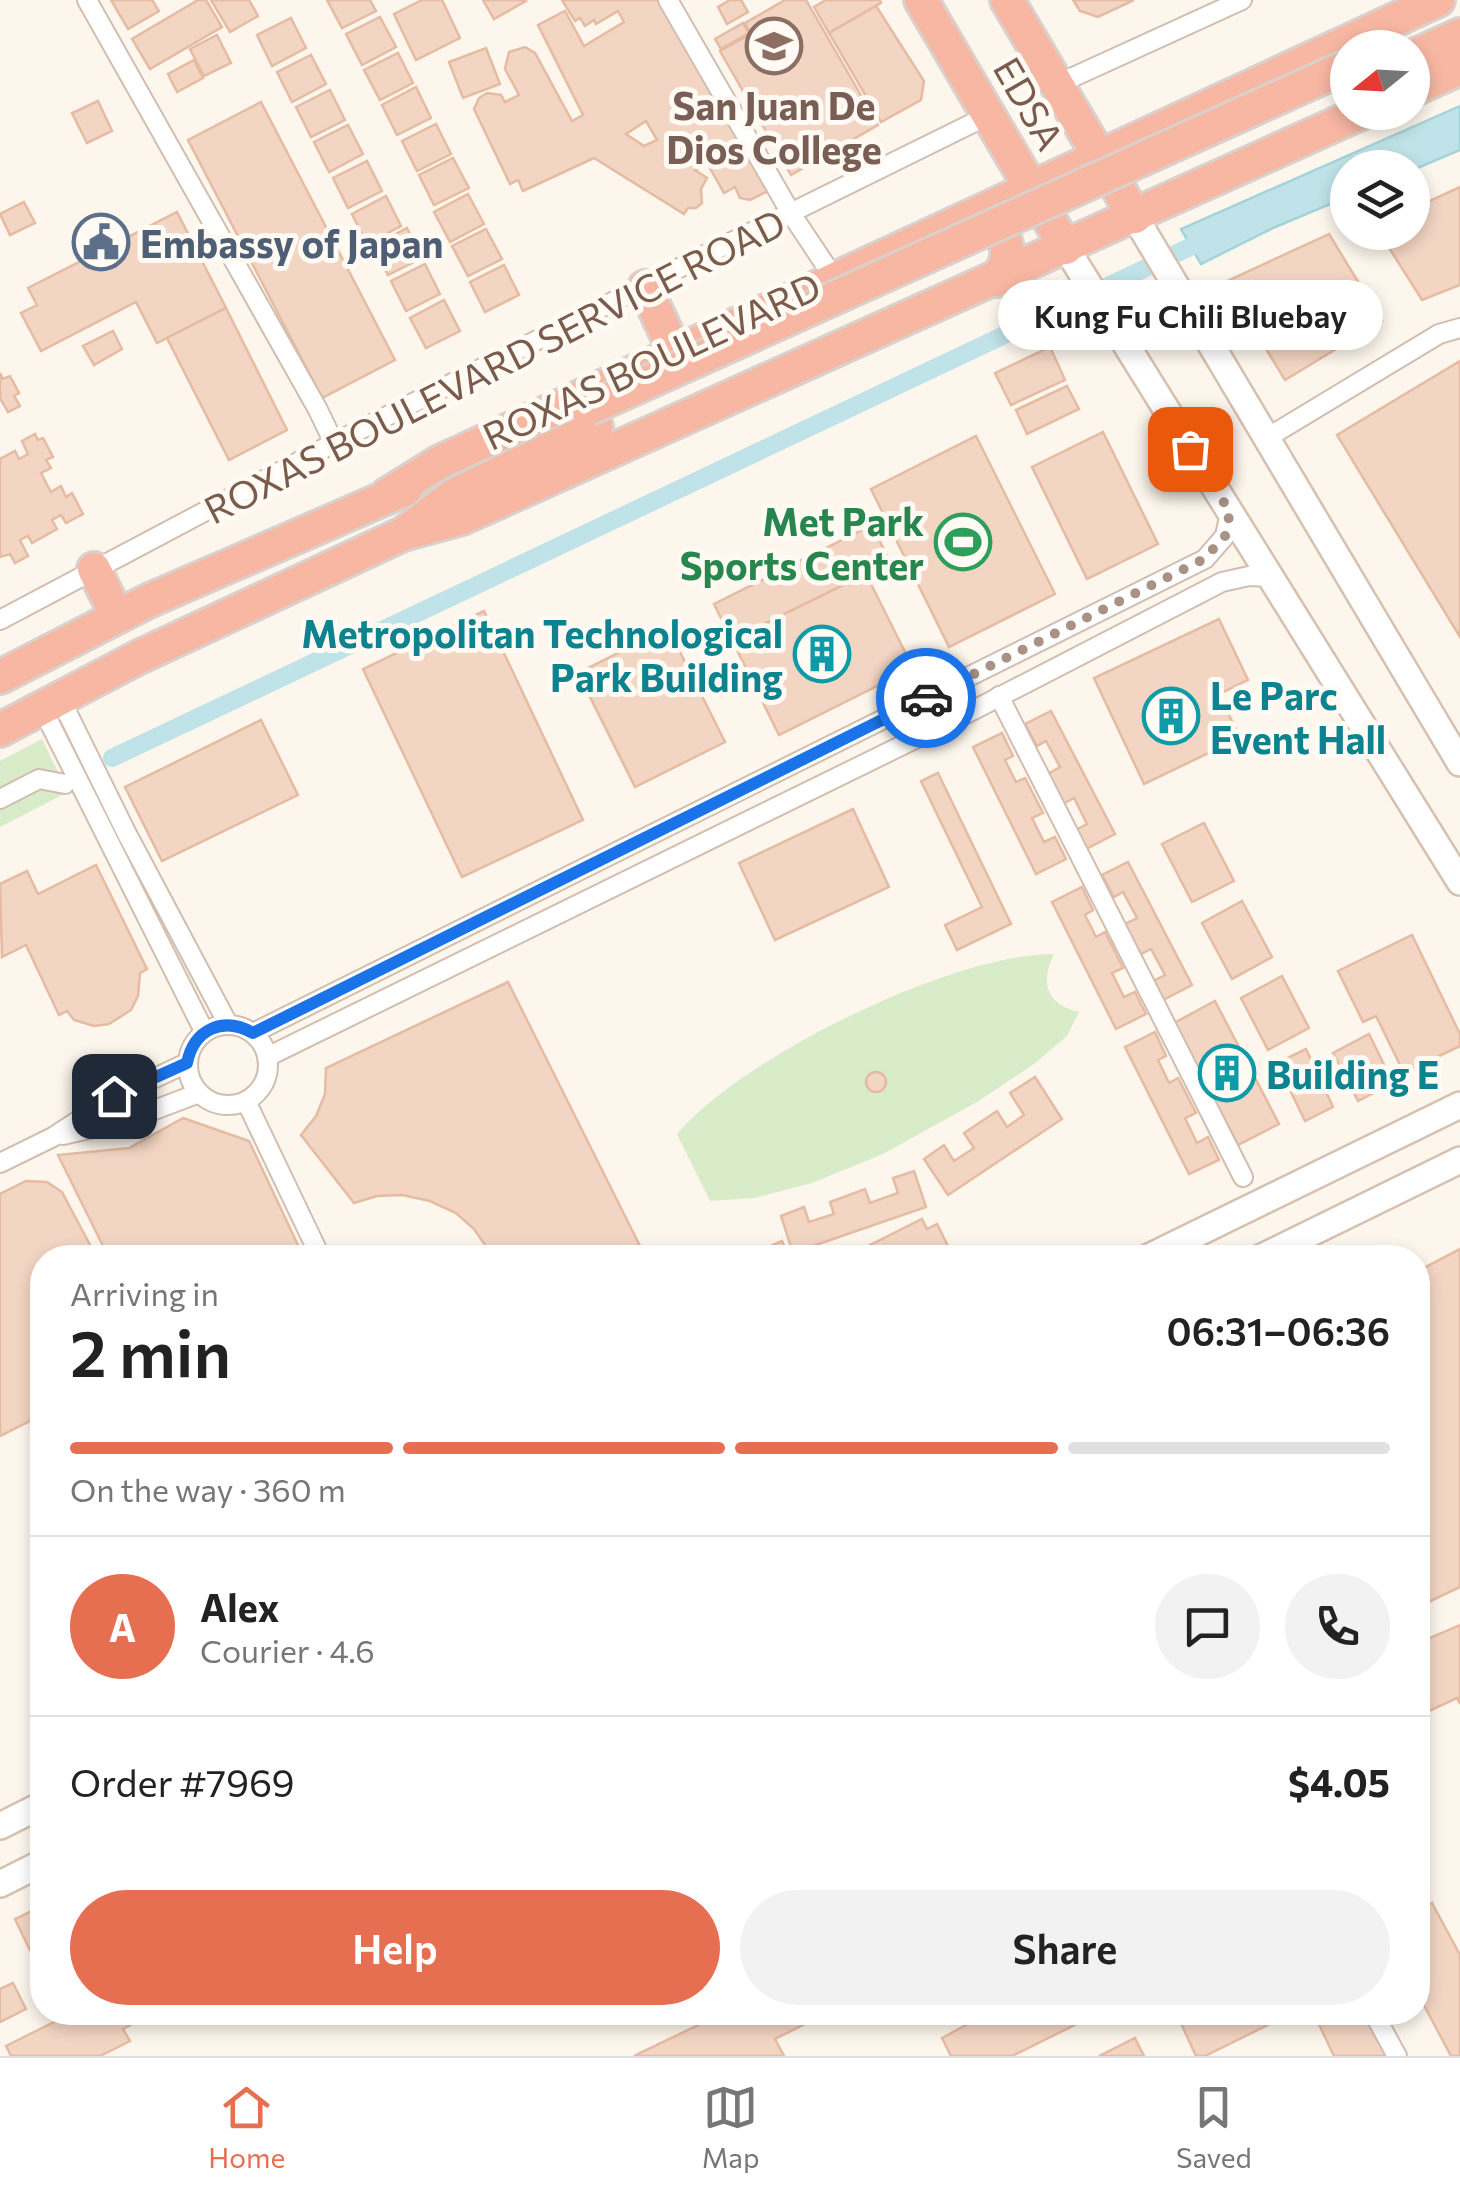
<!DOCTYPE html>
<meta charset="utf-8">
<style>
body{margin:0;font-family:Commissioner,sans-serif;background:#f2f2f2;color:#222;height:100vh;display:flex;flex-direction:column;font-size:38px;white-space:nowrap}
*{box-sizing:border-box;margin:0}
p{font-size:32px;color:#767676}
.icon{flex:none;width:55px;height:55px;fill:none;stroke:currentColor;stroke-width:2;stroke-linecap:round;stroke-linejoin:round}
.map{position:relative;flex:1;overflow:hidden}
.details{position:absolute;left:30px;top:1245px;width:1400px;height:780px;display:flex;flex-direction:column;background:#fff;border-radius:40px;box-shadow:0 5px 15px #0003}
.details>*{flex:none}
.needle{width:65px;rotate:252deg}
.buttons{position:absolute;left:1330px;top:30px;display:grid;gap:20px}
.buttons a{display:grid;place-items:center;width:100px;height:100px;border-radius:50%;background:#fff;box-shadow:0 5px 15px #0003;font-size:50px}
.pin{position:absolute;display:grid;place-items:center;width:85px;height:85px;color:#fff;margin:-42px;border-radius:20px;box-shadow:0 5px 15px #0006}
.courier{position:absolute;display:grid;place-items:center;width:100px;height:100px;margin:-50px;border:8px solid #1a73e8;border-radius:50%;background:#fff;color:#222;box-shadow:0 2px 12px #0007}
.bubble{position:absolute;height:70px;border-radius:35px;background:#fff;box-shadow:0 5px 15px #0003;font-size:32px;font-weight:600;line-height:70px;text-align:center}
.overview em{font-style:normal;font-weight:600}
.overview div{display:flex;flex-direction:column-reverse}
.overview{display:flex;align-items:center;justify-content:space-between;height:170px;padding:0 40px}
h1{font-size:65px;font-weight:600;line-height:75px}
.bar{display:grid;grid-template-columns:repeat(4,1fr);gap:15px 10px;align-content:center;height:120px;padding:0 40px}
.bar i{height:12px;border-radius:8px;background:#e0e0e0}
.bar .selected{background:#e76f51}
.bar p{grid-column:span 4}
.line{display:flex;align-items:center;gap:25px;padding:0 40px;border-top:2px solid #e0e0e0}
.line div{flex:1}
.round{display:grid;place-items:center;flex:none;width:105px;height:105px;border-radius:52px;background:#f2f2f2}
.action{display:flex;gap:20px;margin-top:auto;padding:20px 40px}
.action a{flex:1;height:115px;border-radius:60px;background:#e76f51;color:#fff;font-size:40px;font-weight:600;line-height:115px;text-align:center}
.action a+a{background:#f2f2f2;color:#222}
.tabs{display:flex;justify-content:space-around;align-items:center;height:140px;border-top:2px solid #e0e0e0;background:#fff;font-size:28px;color:#767676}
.tabs a{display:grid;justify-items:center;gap:5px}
.tabs .selected{color:#e76f51}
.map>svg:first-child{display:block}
.green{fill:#d8ecc9}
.water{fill:#bfe3e8;stroke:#a5d3da;stroke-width:2.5}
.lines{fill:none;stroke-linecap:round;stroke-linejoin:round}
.canal{stroke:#bfe3e8;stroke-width:18}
.building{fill:#f3d5c3;stroke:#e6bba3;stroke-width:2.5;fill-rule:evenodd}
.street-casing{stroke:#d1beb0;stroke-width:22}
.secondary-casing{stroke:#d6c0b0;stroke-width:30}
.highway-casing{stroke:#dad1cd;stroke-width:38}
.street{stroke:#fff;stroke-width:18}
.secondary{stroke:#fff;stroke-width:25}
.highway{stroke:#f7b7a3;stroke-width:32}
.highway-bridge-casing{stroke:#dad1cd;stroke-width:38;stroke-linecap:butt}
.highway-bridge{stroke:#f7b7a3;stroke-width:32}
.done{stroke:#a89285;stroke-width:10;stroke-dasharray:0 18}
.route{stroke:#1a73e8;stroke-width:12}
.labels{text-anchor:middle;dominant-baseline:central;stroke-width:10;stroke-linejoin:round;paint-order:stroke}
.street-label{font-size:38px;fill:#7a5c4d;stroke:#fffaf3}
.education-label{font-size:38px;font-weight:bold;fill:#785e54;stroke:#fffaf3}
.service-label{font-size:38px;font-weight:bold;fill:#4e5e75;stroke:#fffaf3;text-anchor:start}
.leisure-label{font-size:38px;font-weight:bold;fill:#27864d;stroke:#fffaf3;text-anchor:end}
.culture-label{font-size:38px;font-weight:bold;fill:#0d838f;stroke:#fffaf3;text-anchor:start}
</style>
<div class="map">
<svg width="1460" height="2056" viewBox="0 0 1460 2056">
<rect width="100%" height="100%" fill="#fdf6ec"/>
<g class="green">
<polygon points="42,739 68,792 0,827 0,761"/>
<path d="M 1054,954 C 1040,983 1046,1004 1079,1012 L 1067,1036 L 1034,1064 L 977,1102 L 883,1154 L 812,1183 L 754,1198 L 710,1201 L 677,1134 C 742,1057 953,953 1054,954 Z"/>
</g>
<polygon class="water" points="1460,106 1460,150 1413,170 1348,168 1347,197 1273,228 1201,264 1181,229"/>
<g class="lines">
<polyline class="canal" points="112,758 1209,238"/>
</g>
<g class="building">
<polygon points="111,0 152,0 159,11 128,29"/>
<polygon points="198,0 206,0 222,27 150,69 132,39"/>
<polygon points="211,0 249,0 258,16 230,32"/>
<polygon points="327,0 370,0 376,11 342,28"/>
<polygon points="422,0 442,0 460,38 416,60 394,14"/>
<polygon points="483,0 525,0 526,1 494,19"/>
<path d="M 562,0 L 660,0 L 771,185 L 768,191 L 750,200 L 740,198 L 735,187 L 724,193 L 707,163 L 695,170 L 707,178 L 701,189 L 702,203 L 696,208 L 688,208 L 684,214 L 594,158 L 523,191 L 518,180 L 510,184 L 474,109 L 479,98 L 487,93 L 501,95 L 505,102 L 519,95 L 505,69 L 509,52 L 525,47 L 535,53 L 572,121 L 583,115 L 538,25 L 565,11 L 584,46 L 624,22 L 618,11 L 596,24 L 594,20 L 585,26 L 580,18 L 575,21 ZM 646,121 L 657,140 L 644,146 L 626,134 Z"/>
<polygon points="730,0 741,0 748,12 727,24 718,7"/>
<polygon points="785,0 806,0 878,125 791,175 720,51 751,34 745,23"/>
<polygon points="826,0 880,0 881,3 829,33 814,7"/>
<polygon points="1073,0 1134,0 1098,17 1080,11"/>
<polygon points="876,6 924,81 921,100 881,122 829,33"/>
<polygon points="380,17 396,47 362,65 346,34"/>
<polygon points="291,18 306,48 272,66 257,35"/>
<polygon points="743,23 749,33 721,49 715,39"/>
<polygon points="217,35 231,63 204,76 190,49"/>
<polygon points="486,48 500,84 463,98 449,62"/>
<polygon points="398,53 413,83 380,100 364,70"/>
<polygon points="311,55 326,84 292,102 277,72"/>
<polygon points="194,60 203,78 177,92 168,74"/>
<polygon points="416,87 431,118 397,135 382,105"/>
<polygon points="330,90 345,120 311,137 296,107"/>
<polygon points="98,101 112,131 87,143 72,113"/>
<polygon points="261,102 395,360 322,398 188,140"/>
<polygon points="436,124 451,154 417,171 402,141"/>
<polygon points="348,125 363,154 329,172 314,142"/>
<polygon points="453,158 469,188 434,205 419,175"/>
<polygon points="367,161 382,191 348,208 333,178"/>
<polygon points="1460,187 1460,285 1422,300 1379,232 1412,232 1412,209"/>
<polygon points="468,194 484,224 450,242 434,212"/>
<polygon points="386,196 401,226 367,244 352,214"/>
<polygon points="24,202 35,223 10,235 0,214"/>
<polygon points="177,212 226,308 157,343 136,302 41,351 21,313 37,305 28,288"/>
<polygon points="407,228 422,258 388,275 373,246"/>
<polygon points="486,229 502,259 468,276 452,246"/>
<polygon points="1329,234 1382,321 1285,380 1225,282"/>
<polygon points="425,264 440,294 406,311 391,281"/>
<polygon points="504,265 519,295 485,312 470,282"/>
<polygon points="444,300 460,331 426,348 410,318"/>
<polygon points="226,308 287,430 229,460 167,338"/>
<polygon points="113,331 122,349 94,365 83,346"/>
<polygon points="1050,347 1065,380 1011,405 995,373"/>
<polygon points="1460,361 1460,637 1337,435"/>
<polygon points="0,373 3,379 10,376 19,393 14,396 20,406 8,412 0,398"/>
<polygon points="1067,386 1079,409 1027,434 1016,410"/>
<polygon points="1103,432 1158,544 1087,579 1032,467"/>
<polygon points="35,434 38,440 43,438 53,457 46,460 51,468 41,473 51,492 61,486 66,497 72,493 83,514 66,523 61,515 52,520 57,529 32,543 28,536 20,540 28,556 15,563 10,554 0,557 0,459 15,451 19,459 28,454 22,441"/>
<polygon points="976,436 1055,594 949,647 871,489"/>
<polygon points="872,525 890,562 732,640 714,604"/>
<polygon points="866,574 913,668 779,735 732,640"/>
<polygon points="484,611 583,820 462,877 363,669"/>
<polygon points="1219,619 1248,680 1219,694 1240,738 1144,784 1094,678"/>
<polygon points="668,628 725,742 635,787 578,673"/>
<polygon points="1051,711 1115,834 1084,850 1074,831 1087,824 1074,798 1061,805 1046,775 1060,767 1046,741 1037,746 1025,724"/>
<polygon points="261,720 298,795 162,861 125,787"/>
<polygon points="1002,733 1013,756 1005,760 1016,782 1025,778 1043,813 1032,818 1044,842 1055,837 1066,859 1036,874 973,747"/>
<polygon points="938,773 1011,924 957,950 945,925 982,907 921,781"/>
<polygon points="853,809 889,887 775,940 739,863"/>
<polygon points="1204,823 1234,881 1192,902 1162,844"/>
<polygon points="1128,862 1192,985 1161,1001 1151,982 1165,975 1151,949 1139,955 1123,925 1137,918 1123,892 1114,897 1102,875"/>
<polygon points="96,865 147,969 140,973 138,996 131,1010 109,1024 94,1026 74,1020 67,1011 59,1015 26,945 2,957 0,884 27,871 38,894"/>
<polygon points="1082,887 1093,910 1085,915 1096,937 1105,932 1123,968 1112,973 1124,997 1135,992 1146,1014 1116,1029 1052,902"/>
<polygon points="1242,901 1272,957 1232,979 1202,923"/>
<polygon points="1412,935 1460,1034 1460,1046 1404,1073 1376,1016 1363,1022 1338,971"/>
<polygon points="1282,976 1309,1028 1268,1050 1241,998"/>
<polygon points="508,982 646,1258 494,1258 474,1229 456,1213 430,1201 402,1195 377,1196 354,1203 301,1135 316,1116 325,1094 326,1068"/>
<polygon points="1215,1001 1279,1124 1238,1145 1174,1023"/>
<polygon points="1155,1032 1166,1056 1158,1060 1169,1083 1178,1078 1196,1113 1185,1118 1197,1143 1208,1137 1219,1160 1189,1174 1125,1047"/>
<polygon points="1369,1034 1393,1083 1358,1101 1333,1053"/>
<polygon points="1306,1049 1333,1107 1305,1121 1277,1063"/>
<circle cx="876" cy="1082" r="10"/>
<polygon points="1035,1077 1062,1119 948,1195 924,1159 944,1145 954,1161 974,1148 964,1133 997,1111 1007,1127 1024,1115 1010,1093"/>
<polygon points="183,1118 249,1141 304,1258 109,1258 58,1155 129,1148"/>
<polygon points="914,1171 926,1207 793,1253 781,1216 804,1207 809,1222 834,1214 830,1202 865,1189 870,1203 898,1193 893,1178"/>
<polygon points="26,1181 47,1182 62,1192 97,1258 42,1258 42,1415 0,1436 0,1194"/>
<polygon points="922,1219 927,1229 937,1224 954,1258 844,1258"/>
<polygon points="782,1241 788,1255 757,1258 755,1253"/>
<polygon points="1460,1249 1460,1587 1418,1607 1418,1271"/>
<polygon points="1460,1625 1460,1704 1457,1698 1418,1716 1418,1643"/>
<polygon points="1432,1903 1460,1955 1460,2056 1451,2056 1418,1994 1418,1910"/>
<polygon points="42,1906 42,1967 39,1969 15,1919"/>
<polygon points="13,1983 26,2009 0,2022 0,1989"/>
<polygon points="52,2012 136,2012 140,2020 123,2029 130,2041 100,2056 11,2056 6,2046 56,2021"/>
<polygon points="725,2012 829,2012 775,2039 784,2056 634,2056"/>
<polygon points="990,2012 1101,2012 1012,2056 951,2056 942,2038"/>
<polygon points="1191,2012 1294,2012 1205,2056 1196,2056 1179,2019"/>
<polygon points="1313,2012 1368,2012 1391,2056 1334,2056"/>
<polygon points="1135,2038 1144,2056 1099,2056"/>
</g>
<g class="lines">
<g class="street-casing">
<g id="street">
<polyline points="87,0 317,408 334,443"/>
<polyline points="668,0 792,215 834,278"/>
<polyline points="1058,84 1242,0"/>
<polyline points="1265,439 1439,334 1460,328"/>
<polyline points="0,620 334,443 703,256 991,114"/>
<polyline points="999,696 1243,1177"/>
<polyline points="60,698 127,834 228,1024"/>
<polyline points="42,708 204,1031"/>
<polyline points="0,799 39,779 65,784"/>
<circle cx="228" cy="1065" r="40"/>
<polyline points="253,1033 1205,559 1225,536 1230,512"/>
<polyline points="267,1057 970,712 1222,582 1249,576 1269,577"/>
<polyline points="246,1101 321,1258"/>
<polyline points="63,1135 128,1120 199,1093"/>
<polyline points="0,1163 53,1137 114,1097 187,1063"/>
<polyline points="1373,2012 1397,2056"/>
</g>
</g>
<g class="secondary-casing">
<g id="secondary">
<polyline points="1135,217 1460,763"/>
<polyline points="1066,248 1460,882"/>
<polyline points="1147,1258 1460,1105"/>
<polyline points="1260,1258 1460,1160"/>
<polyline points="0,1826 42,1805"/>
<polyline points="0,1884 42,1863"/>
</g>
</g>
<g class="highway-casing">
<g id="highway">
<polyline points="921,0 1066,248"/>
<polyline points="1007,0 1135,217"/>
<polyline points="1412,57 1460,35"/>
<polyline points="1412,90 1460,68"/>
<path d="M 969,218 L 992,223 C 1011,241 1012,260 996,280"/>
<polyline points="645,287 675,352"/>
<polyline points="387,495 440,462 1438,0"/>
<polyline points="403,534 462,518 1363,112"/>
<polyline points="94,569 117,616"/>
<polyline points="0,677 148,601 406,489"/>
<polyline points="0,730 139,657 403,534 454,495 596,427"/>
</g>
</g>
<use href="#street" class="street"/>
<use href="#secondary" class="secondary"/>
<use href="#highway" class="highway"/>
<g class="highway-bridge-casing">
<polyline id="highway-bridge" points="588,409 1348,66"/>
</g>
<use href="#highway-bridge" class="highway-bridge"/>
</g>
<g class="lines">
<polyline class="done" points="926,698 1204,559 1225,536 1230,512 1190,449"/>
<path class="route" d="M 114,1096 L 187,1063 C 194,1029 223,1016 253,1033 L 926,698"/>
</g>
<defs>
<g id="university-ring" transform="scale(2.875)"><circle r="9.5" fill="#fffaf3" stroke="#8d6e63" stroke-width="1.5"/><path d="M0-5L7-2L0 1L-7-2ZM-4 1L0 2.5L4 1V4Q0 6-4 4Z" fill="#8d6e63"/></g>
<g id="civic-ring" transform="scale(2.875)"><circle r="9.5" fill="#fffaf3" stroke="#5c6f8a" stroke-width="1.5"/><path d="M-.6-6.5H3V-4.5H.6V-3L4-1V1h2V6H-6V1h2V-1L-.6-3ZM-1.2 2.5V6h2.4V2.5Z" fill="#5c6f8a"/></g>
<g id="stadium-ring" transform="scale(2.875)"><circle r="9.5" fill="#fffaf3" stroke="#2e9e5b" stroke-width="1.5"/><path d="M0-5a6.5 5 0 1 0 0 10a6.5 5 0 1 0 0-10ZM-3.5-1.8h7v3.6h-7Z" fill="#2e9e5b"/></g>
<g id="building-ring" transform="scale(2.875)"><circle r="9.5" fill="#fffaf3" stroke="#0f9aa8" stroke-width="1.5"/><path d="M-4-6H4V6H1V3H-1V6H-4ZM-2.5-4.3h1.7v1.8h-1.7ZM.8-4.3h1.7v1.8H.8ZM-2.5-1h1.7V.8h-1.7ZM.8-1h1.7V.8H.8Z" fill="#0f9aa8"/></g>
</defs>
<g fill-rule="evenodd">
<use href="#university-ring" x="774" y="46"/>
<use href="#civic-ring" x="101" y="242"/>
<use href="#stadium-ring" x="963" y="542"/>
<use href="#building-ring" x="822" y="654"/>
<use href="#building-ring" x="1171" y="716"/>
<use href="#building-ring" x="1227" y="1073"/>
</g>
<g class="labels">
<g class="street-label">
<text transform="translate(1030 103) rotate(60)">EDSA</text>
<text transform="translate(651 360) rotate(-25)">ROXAS BOULEVARD</text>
<text transform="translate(494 365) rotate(-27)">ROXAS BOULEVARD SERVICE ROAD</text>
</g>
<g class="education-label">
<text x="774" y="104">San Juan De<tspan x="774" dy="44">Dios College</tspan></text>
</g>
<g class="service-label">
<text x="140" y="242">Embassy of Japan</text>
</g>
<g class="leisure-label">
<text x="924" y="520">Met Park<tspan x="924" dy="44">Sports Center</tspan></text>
</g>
<g class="culture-label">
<text x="783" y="632" text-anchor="end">Metropolitan Technological<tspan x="783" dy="44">Park Building</tspan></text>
<text x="1210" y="694">Le Parc<tspan x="1210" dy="44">Event Hall</tspan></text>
<text x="1266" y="1073">Building E</text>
</g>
</g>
</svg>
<div class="buttons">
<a><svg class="needle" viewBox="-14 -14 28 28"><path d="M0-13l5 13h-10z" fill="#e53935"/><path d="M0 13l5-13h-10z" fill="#767676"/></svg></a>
<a><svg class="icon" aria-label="layers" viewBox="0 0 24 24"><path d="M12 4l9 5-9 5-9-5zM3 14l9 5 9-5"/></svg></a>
</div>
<div class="pin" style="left:1190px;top:449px;background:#ea580c"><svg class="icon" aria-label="bag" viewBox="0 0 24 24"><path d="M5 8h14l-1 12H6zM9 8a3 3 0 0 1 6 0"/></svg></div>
<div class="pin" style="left:114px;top:1096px;background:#1f2937"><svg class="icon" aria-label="home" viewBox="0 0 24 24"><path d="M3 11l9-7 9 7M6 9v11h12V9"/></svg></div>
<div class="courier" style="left:926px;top:698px"><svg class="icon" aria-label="car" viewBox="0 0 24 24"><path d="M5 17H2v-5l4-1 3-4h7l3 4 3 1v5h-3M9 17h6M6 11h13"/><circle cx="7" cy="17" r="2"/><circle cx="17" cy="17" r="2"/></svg></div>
<div class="bubble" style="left:998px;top:280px;width:385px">Kung Fu Chili Bluebay</div>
<section class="details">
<div class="overview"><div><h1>2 min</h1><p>Arriving in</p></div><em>06:31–06:36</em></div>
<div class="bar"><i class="selected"></i><i class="selected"></i><i class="selected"></i><i></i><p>On the way · 360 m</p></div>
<div class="line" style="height:180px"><b class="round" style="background:#e76f51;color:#fff">A</b><div><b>Alex</b><p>Courier · 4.6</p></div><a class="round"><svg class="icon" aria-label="chat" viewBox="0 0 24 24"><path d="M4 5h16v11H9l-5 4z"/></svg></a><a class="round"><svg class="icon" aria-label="phone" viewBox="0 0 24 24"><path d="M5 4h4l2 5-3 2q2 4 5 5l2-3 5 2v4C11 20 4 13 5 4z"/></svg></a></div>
<div class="line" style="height:130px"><div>Order #7969</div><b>$4.05</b></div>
<div class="action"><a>Help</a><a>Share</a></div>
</section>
</div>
<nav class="tabs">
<a class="selected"><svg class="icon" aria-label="home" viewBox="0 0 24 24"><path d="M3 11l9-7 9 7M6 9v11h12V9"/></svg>Home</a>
<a><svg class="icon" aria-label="map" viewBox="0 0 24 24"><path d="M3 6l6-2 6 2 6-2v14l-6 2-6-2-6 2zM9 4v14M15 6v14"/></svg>Map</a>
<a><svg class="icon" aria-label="saved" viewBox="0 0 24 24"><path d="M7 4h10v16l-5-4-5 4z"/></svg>Saved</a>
</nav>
